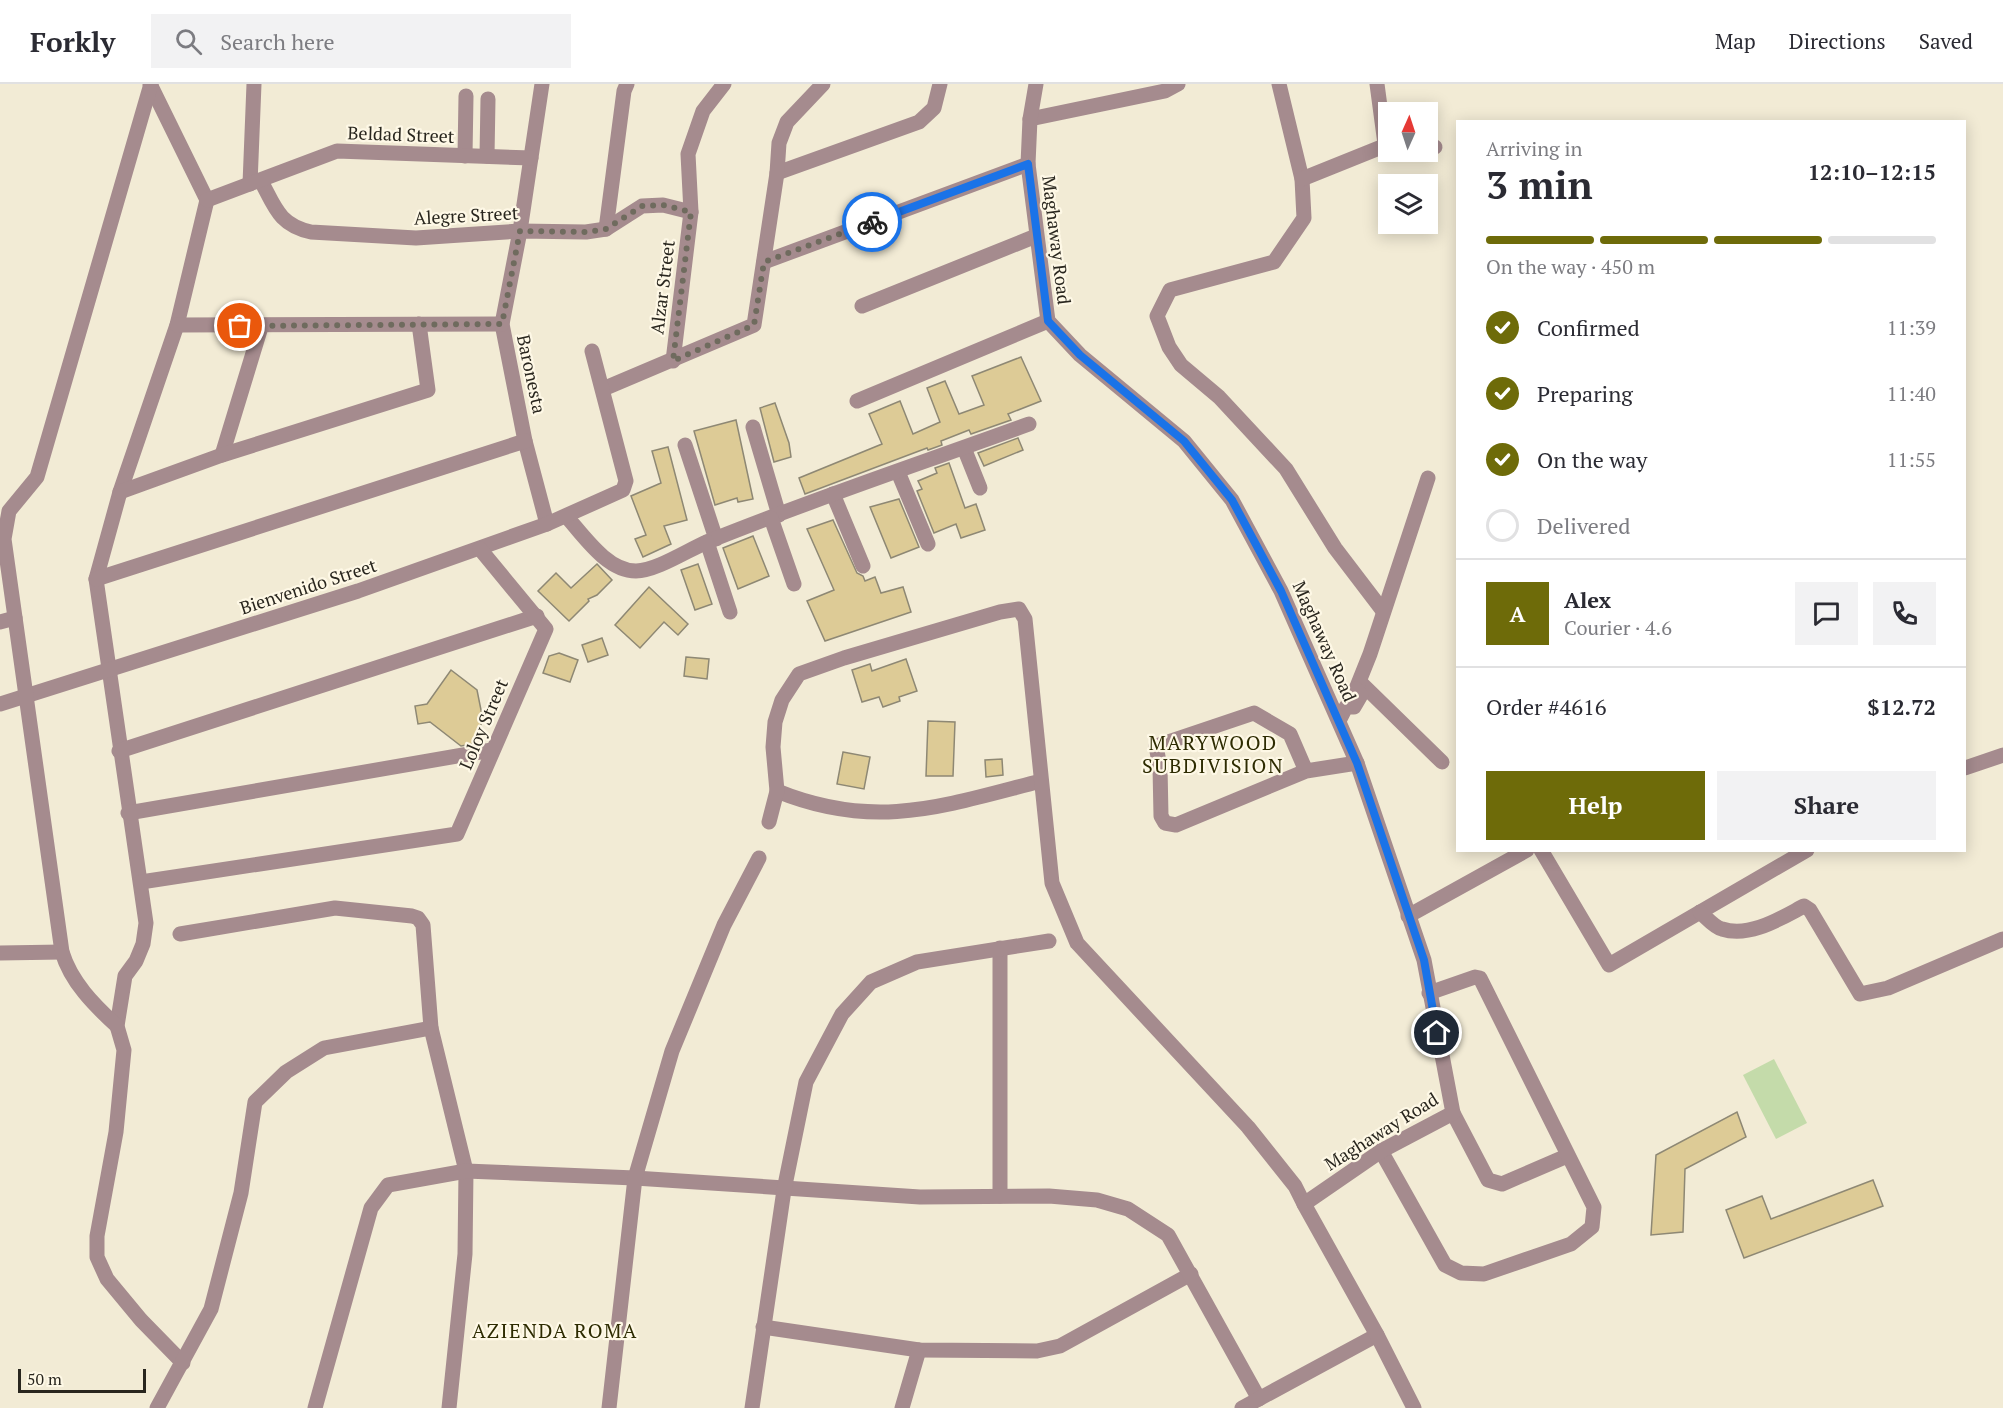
<!DOCTYPE html>
<meta charset="utf-8">
<style>
body{margin:0;font-family:"PT Serif",serif;background:#f2f2f3;color:#2b2b33;height:100vh;display:flex;flex-direction:column;font-size:22px;white-space:nowrap}
*{box-sizing:border-box;margin:0}
p{font-size:20px;color:#7c7c81}
.icon{flex:none;width:33px;height:33px;fill:none;stroke:currentColor;stroke-width:2;stroke-linecap:round;stroke-linejoin:round}
.map{position:relative;flex:1;overflow:hidden}
.drawer{position:absolute;left:1456px;top:36px;width:510px;height:732px;display:flex;flex-direction:column;background:#fff;border-radius:0px;box-shadow:0 3px 15px #0003}
.drawer>*{flex:none}
.needle{width:39px;rotate:3deg}
.controls{position:absolute;left:1378px;top:18px;display:grid;gap:12px}
.controls a{display:grid;place-items:center;width:60px;height:60px;border-radius:0px;background:#fff;box-shadow:0 3px 15px #0003;font-size:30px}
.scale{position:absolute;left:18px;bottom:15px;width:128px;box-sizing:border-box;padding-left:6px;border:3px solid #29261e;border-top:0;font-size:16px;line-height:21px;white-space:nowrap;color:#29261e;-webkit-text-stroke:4px #fef8e6;paint-order:stroke}
.pin{position:absolute;display:grid;place-items:center;width:51px;height:51px;color:#fff;margin:-26px;border:3px solid #fff;border-radius:50%;box-shadow:0 2px 6px #0007}
.courier{position:absolute;display:grid;place-items:center;width:60px;height:60px;margin:-30px;border:4px solid #1a73e8;border-radius:50%;background:#fff;color:#222;box-shadow:0 2px 8px #0007}
.headline em{font-style:normal;font-weight:600}
.headline div{display:flex;flex-direction:column-reverse}
.headline{display:flex;align-items:center;justify-content:space-between;height:102px;padding:0 30px}
h1{font-size:39px;font-weight:600;line-height:45px}
.bar{display:grid;grid-template-columns:repeat(4,1fr);gap:9px 6px;align-content:center;height:72px;padding:0 30px}
.bar i{height:8px;border-radius:4px;background:#e1e1e2}
.bar .on{background:#6e6b09}
.bar p{grid-column:span 4}
.line{display:flex;align-items:center;gap:15px;padding:0 30px;border-top:2px solid #e1e1e2}
.line div{flex:1}
.round{display:grid;place-items:center;flex:none;width:63px;height:63px;border-radius:0px;background:#f2f2f3}
ol{padding:0 30px;list-style:none}
li{display:flex;align-items:center;gap:18px;height:66px}
li p{margin-inline-start:auto}
li .icon{padding:6px;border-radius:50%;background:#6e6b09;color:#fff;stroke-width:4}
li:last-child{color:#7c7c81}
li i{width:33px;height:33px;border:3px solid #e1e1e2;border-radius:50%}
.action{display:flex;gap:12px;margin-top:auto;padding:12px 30px}
.action a{flex:1;height:69px;border-radius:0px;background:#6e6b09;color:#fff;font-size:24px;font-weight:600;line-height:69px;text-align:center}
.action a+a{background:#f2f2f3;color:#2b2b33}
header{display:flex;align-items:center;gap:36px;box-sizing:border-box;height:84px;padding:0 30px;background:#fff;border-bottom:2px solid #e1e1e2}
header strong{font-size:28px}
nav{display:flex;gap:33px;margin-inline-start:auto;font-size:21px}
.search{width:420px;height:54px;background:#f2f2f3;display:flex;align-items:center;gap:15px;box-sizing:border-box;padding:0 21px;border-radius:0px;color:#7c7c81;font-size:22px}
.map>svg:first-child{display:block}
.green{fill:#c4dbaa}
.building{fill:#ddcb96;stroke:#8e8874;stroke-width:1.5}
.lines{fill:none;stroke-linecap:round;stroke-linejoin:round}
.minor{stroke:#a58b8e;stroke-width:15}
.tertiary{stroke:#a58b8e;stroke-width:15}
.done{stroke:#6f6b5e;stroke-width:6;stroke-dasharray:0 10.8}
.route{stroke:#1a73e8;stroke-width:8}
.labels{text-anchor:middle;dominant-baseline:central;stroke-width:4.5;stroke-linejoin:round;paint-order:stroke}
.street-label{font-size:18px;fill:#29261e;stroke:#fef8e6}
.neighbourhood-label{font-size:20px;letter-spacing:1.5px;fill:#2d2b01;stroke:#fef8e6}
</style>
<header>
<strong>Forkly</strong>
<div class="search"><svg class="icon" aria-label="search" viewBox="0 0 24 24"><circle cx="10" cy="10" r="6"/><path d="M15 15l6 6"/></svg>Search here</div>
<nav><a>Map</a><a>Directions</a><a>Saved</a></nav>
</header>
<div class="map">
<svg width="2003" height="1324" viewBox="0 0 2003 1324">
<rect width="100%" height="100%" fill="#f2ebd5"/>
<polygon class="green" points="1774,975 1807,1039 1776,1055 1743,991"/>
<g class="building">
<polygon points="1021,273 1041,317 1008,330 1011,336 971,350 969,346 941,357 942,361 928,366 927,364 805,410 799,394 882,360 869,330 900,317 913,350 940,338 927,304 945,297 959,330 984,321 972,292"/>
<polygon points="775,319 789,359 791,373 774,378 760,324"/>
<polygon points="736,336 753,415 738,418 737,414 715,421 694,347"/>
<polygon points="1018,354 1023,366 984,382 978,369"/>
<polygon points="668,363 687,436 664,442 671,460 643,473 635,455 646,451 631,412 661,399 652,367"/>
<polygon points="949,379 965,424 976,420 985,446 961,454 956,440 934,449 917,407 922,405 918,397 937,389 935,384"/>
<polygon points="899,415 919,463 891,474 870,423"/>
<polygon points="833,436 857,489 863,492 865,497 875,493 881,509 903,503 911,528 825,557 807,517 834,506 807,445"/>
<polygon points="753,452 769,492 738,505 723,464"/>
<polygon points="597,480 612,496 597,511 588,515 589,517 569,537 538,507 556,489 571,504"/>
<polygon points="698,480 712,520 695,526 681,486"/>
<polygon points="649,503 688,540 678,551 664,538 640,564 615,541"/>
<polygon points="602,554 608,571 588,578 582,561"/>
<polygon points="559,569 578,576 570,598 543,589 549,572"/>
<polygon points="686,573 709,575 707,595 684,592"/>
<polygon points="906,575 917,607 899,613 900,617 883,623 879,613 862,618 852,586 870,580 872,587"/>
<polygon points="451,586 477,606 483,636 472,660 461,662 430,638 418,640 415,622 427,620"/>
<polygon points="928,637 955,638 953,692 926,692"/>
<polygon points="843,668 870,673 864,705 837,700"/>
<polygon points="1002,675 1003,691 986,693 985,676"/>
<polygon points="1737,1028 1746,1053 1685,1085 1683,1148 1651,1151 1656,1071"/>
<polygon points="1873,1096 1883,1122 1744,1174 1726,1126 1762,1112 1771,1135"/>
</g>
<g class="lines">
<g class="minor">
<polyline points="150,0 207,116 177,241 120,408 96,495 146,839 143,860 136,877 125,892 117,942 124,966 116,1048 97,1152 97,1173 107,1195 141,1236 183,1279"/>
<polyline points="542,0 520,147 502,240 525,357 547,440"/>
<polyline points="1279,0 1302,95 1304,134 1274,178 1170,206 1157,232 1169,263 1181,281 1219,313 1286,385 1335,464 1383,527"/>
<polyline points="1377,0 1385,60"/>
<polyline points="1030,35 1165,7 1178,0"/>
<polyline points="1428,62 1435,63"/>
<polyline points="465,72 466,12"/>
<polyline points="487,72 488,15"/>
<polyline points="777,89 919,38 934,24 940,0"/>
<polyline points="1302,95 1389,60"/>
<path d="M 261,97 C 275,123 279,141 311,148 L 416,154 L 520,147 L 586,148 L 606,145 L 642,122 L 663,121 L 691,128"/>
<polyline points="250,100 254,0"/>
<polyline points="207,116 337,67 531,74"/>
<polyline points="606,145 624,7 627,0"/>
<polyline points="764,178 1028,80"/>
<polyline points="862,222 1036,152"/>
<polyline points="177,241 502,240"/>
<polyline points="673,277 691,128 688,70 703,27 724,0"/>
<polyline points="603,305 754,241 777,89 779,59 787,38 823,0"/>
<polyline points="857,317 1048,237"/>
<polyline points="753,343 779,431"/>
<polyline points="685,361 716,455"/>
<polyline points="964,364 980,404"/>
<polyline points="222,371 261,243"/>
<polyline points="898,388 928,460"/>
<polyline points="120,408 222,371 428,306 419,240"/>
<polyline points="833,410 863,482"/>
<path d="M 566,432 C 584,452 607,487 636,487 C 656,487 688,466 707,458 C 813,415 922,379 1029,340"/>
<polyline points="771,434 794,500"/>
<polyline points="707,458 730,528"/>
<polyline points="96,495 525,357"/>
<polyline points="0,538 15,534"/>
<polyline points="1360,598 1442,678"/>
<polyline points="1356,605 1370,570 1428,394"/>
<polyline points="0,620 358,507 547,440 623,406 626,397 592,267"/>
<polyline points="1339,637 1346,623 1354,623 1361,611 1356,605"/>
<polyline points="119,667 537,532"/>
<polyline points="1965,684 2003,671"/>
<polyline points="1306,687 1290,650 1254,629 1156,662 1160,683 1161,732 1165,739 1176,741 1306,687 1357,679"/>
<path d="M 777,707 C 875,747 943,722 1041,697"/>
<polyline points="128,729 492,666"/>
<polyline points="769,738 777,707 773,663 775,638 782,616 799,590 844,574 1000,528 1019,525 1025,535 1052,799 1077,859 1248,1043 1295,1102 1304,1120"/>
<polyline points="1541,766 1609,881 1807,766"/>
<polyline points="141,798 457,750 546,545 480,465"/>
<path d="M 1700,828 C 1706,833 1714,843 1722,845 C 1750,854 1781,834 1804,822 L 1810,826 L 1860,910 L 1888,904 L 2003,855"/>
<polyline points="1408,832 1527,766"/>
<polyline points="180,850 335,824 412,832 418,834 423,841 431,944 466,1087 465,1170 449,1324"/>
<polyline points="0,869 62,868"/>
<path d="M 117,942 C 94,921 71,898 62,868 L 4,455 L 9,427 L 37,393 L 151,0"/>
<polyline points="1453,1029 1488,1096 1502,1100 1567,1072"/>
<polyline points="1381,1067 1445,1181 1461,1189 1484,1190 1571,1160 1592,1143 1594,1123 1480,894 1475,893 1429,909"/>
<polyline points="1000,1112 1000,864"/>
<polyline points="763,1243 919,1266 1037,1267 1060,1262 1191,1190"/>
<polyline points="157,1324 211,1225 241,1109 255,1018 286,988 324,964 431,944"/>
<polyline points="315,1324 371,1124 388,1101 466,1087 635,1094 920,1113 1049,1112 1097,1116 1128,1125 1168,1151 1259,1315"/>
<polyline points="609,1324 635,1094 672,967 724,841 759,774"/>
<polyline points="752,1324 784,1106 806,998 842,930 871,898 917,878 1049,857"/>
<polyline points="902,1324 919,1266"/>
<polyline points="1242,1324 1377,1251"/>
</g>
<polyline class="tertiary" points="1036,0 1030,35 1028,80 1048,237 1080,271 1184,357 1232,416 1281,507 1357,679 1424,876 1453,1029 1381,1067 1304,1120 1377,1251 1414,1324"/>
</g>
<g class="lines">
<polyline class="done" points="240,242 502,240 520,147 586,148 606,145 642,122 663,121 691,128 673,277 754,241 764,178 872,138"/>
<polyline class="route" points="872,138 1028,80 1048,237 1080,271 1184,357 1232,416 1281,507 1357,679 1424,876 1437,949"/>
</g>
<g class="labels">
<g class="street-label">
<text transform="translate(401 50) rotate(2)">Beldad Street</text>
<text transform="translate(466 131) rotate(-3)">Alegre Street</text>
<text transform="translate(1057 156) rotate(83)">Maghaway Road</text>
<text transform="translate(662 203) rotate(-83)">Alzar Street</text>
<text transform="translate(532 290) rotate(78)">Baronesta</text>
<text transform="translate(308 502) rotate(-18)">Bienvenido Street</text>
<text transform="translate(1325 557) rotate(66)">Maghaway Road</text>
<text transform="translate(483 640) rotate(-67)">Loloy Street</text>
<text transform="translate(1381 1047) rotate(-32)">Maghaway Road</text>
</g>
<g class="neighbourhood-label">
<text x="1213" y="658">MARYWOOD<tspan x="1213" dy="23">SUBDIVISION</tspan></text>
<text x="555" y="1246">AZIENDA ROMA</text>
</g>
</g>
</svg>
<div class="controls">
<a><svg class="needle" viewBox="-14 -14 28 28"><path d="M0-13l5 13h-10z" fill="#e53935"/><path d="M0 13l5-13h-10z" fill="#7c7c81"/></svg></a>
<a><svg class="icon" aria-label="layers" viewBox="0 0 24 24"><path d="M12 4l9 5-9 5-9-5zM3 14l9 5 9-5"/></svg></a>
</div>
<div class="scale">50 m</div>
<div class="pin" style="left:240px;top:242px;background:#ea580c"><svg class="icon" aria-label="bag" viewBox="0 0 24 24"><path d="M5 8h14l-1 12H6zM9 8a3 3 0 0 1 6 0"/></svg></div>
<div class="pin" style="left:1437px;top:949px;background:#1f2937"><svg class="icon" aria-label="home" viewBox="0 0 24 24"><path d="M3 11l9-7 9 7M6 9v11h12V9"/></svg></div>
<div class="courier" style="left:872px;top:138px"><svg class="icon" aria-label="bike" viewBox="0 0 24 24"><circle cx="6" cy="16" r="4"/><circle cx="18" cy="16" r="4"/><path d="M6 16l4-8h5l3 8M10 8l3 8H6M13 5h3"/></svg></div>
<section class="drawer">
<div class="headline"><div><h1>3 min</h1><p>Arriving in</p></div><em>12:10–12:15</em></div>
<div class="bar"><i class="on"></i><i class="on"></i><i class="on"></i><i></i><p>On the way · 450 m</p></div>
<ol>
<li><svg class="icon" aria-label="check" viewBox="0 0 24 24"><path d="M5 12l5 5 9-10"/></svg>Confirmed<p>11:39</p></li>
<li><svg class="icon" aria-label="check" viewBox="0 0 24 24"><path d="M5 12l5 5 9-10"/></svg>Preparing<p>11:40</p></li>
<li><svg class="icon" aria-label="check" viewBox="0 0 24 24"><path d="M5 12l5 5 9-10"/></svg>On the way<p>11:55</p></li>
<li><i></i>Delivered</li>
</ol>
<div class="line" style="height:108px"><b class="round" style="background:#6e6b09;color:#fff">A</b><div><b>Alex</b><p>Courier · 4.6</p></div><a class="round"><svg class="icon" aria-label="chat" viewBox="0 0 24 24"><path d="M4 5h16v11H9l-5 4z"/></svg></a><a class="round"><svg class="icon" aria-label="phone" viewBox="0 0 24 24"><path d="M5 4h4l2 5-3 2q2 4 5 5l2-3 5 2v4C11 20 4 13 5 4z"/></svg></a></div>
<div class="line" style="height:78px"><div>Order #4616</div><b>$12.72</b></div>
<div class="action"><a>Help</a><a>Share</a></div>
</section>
</div>
